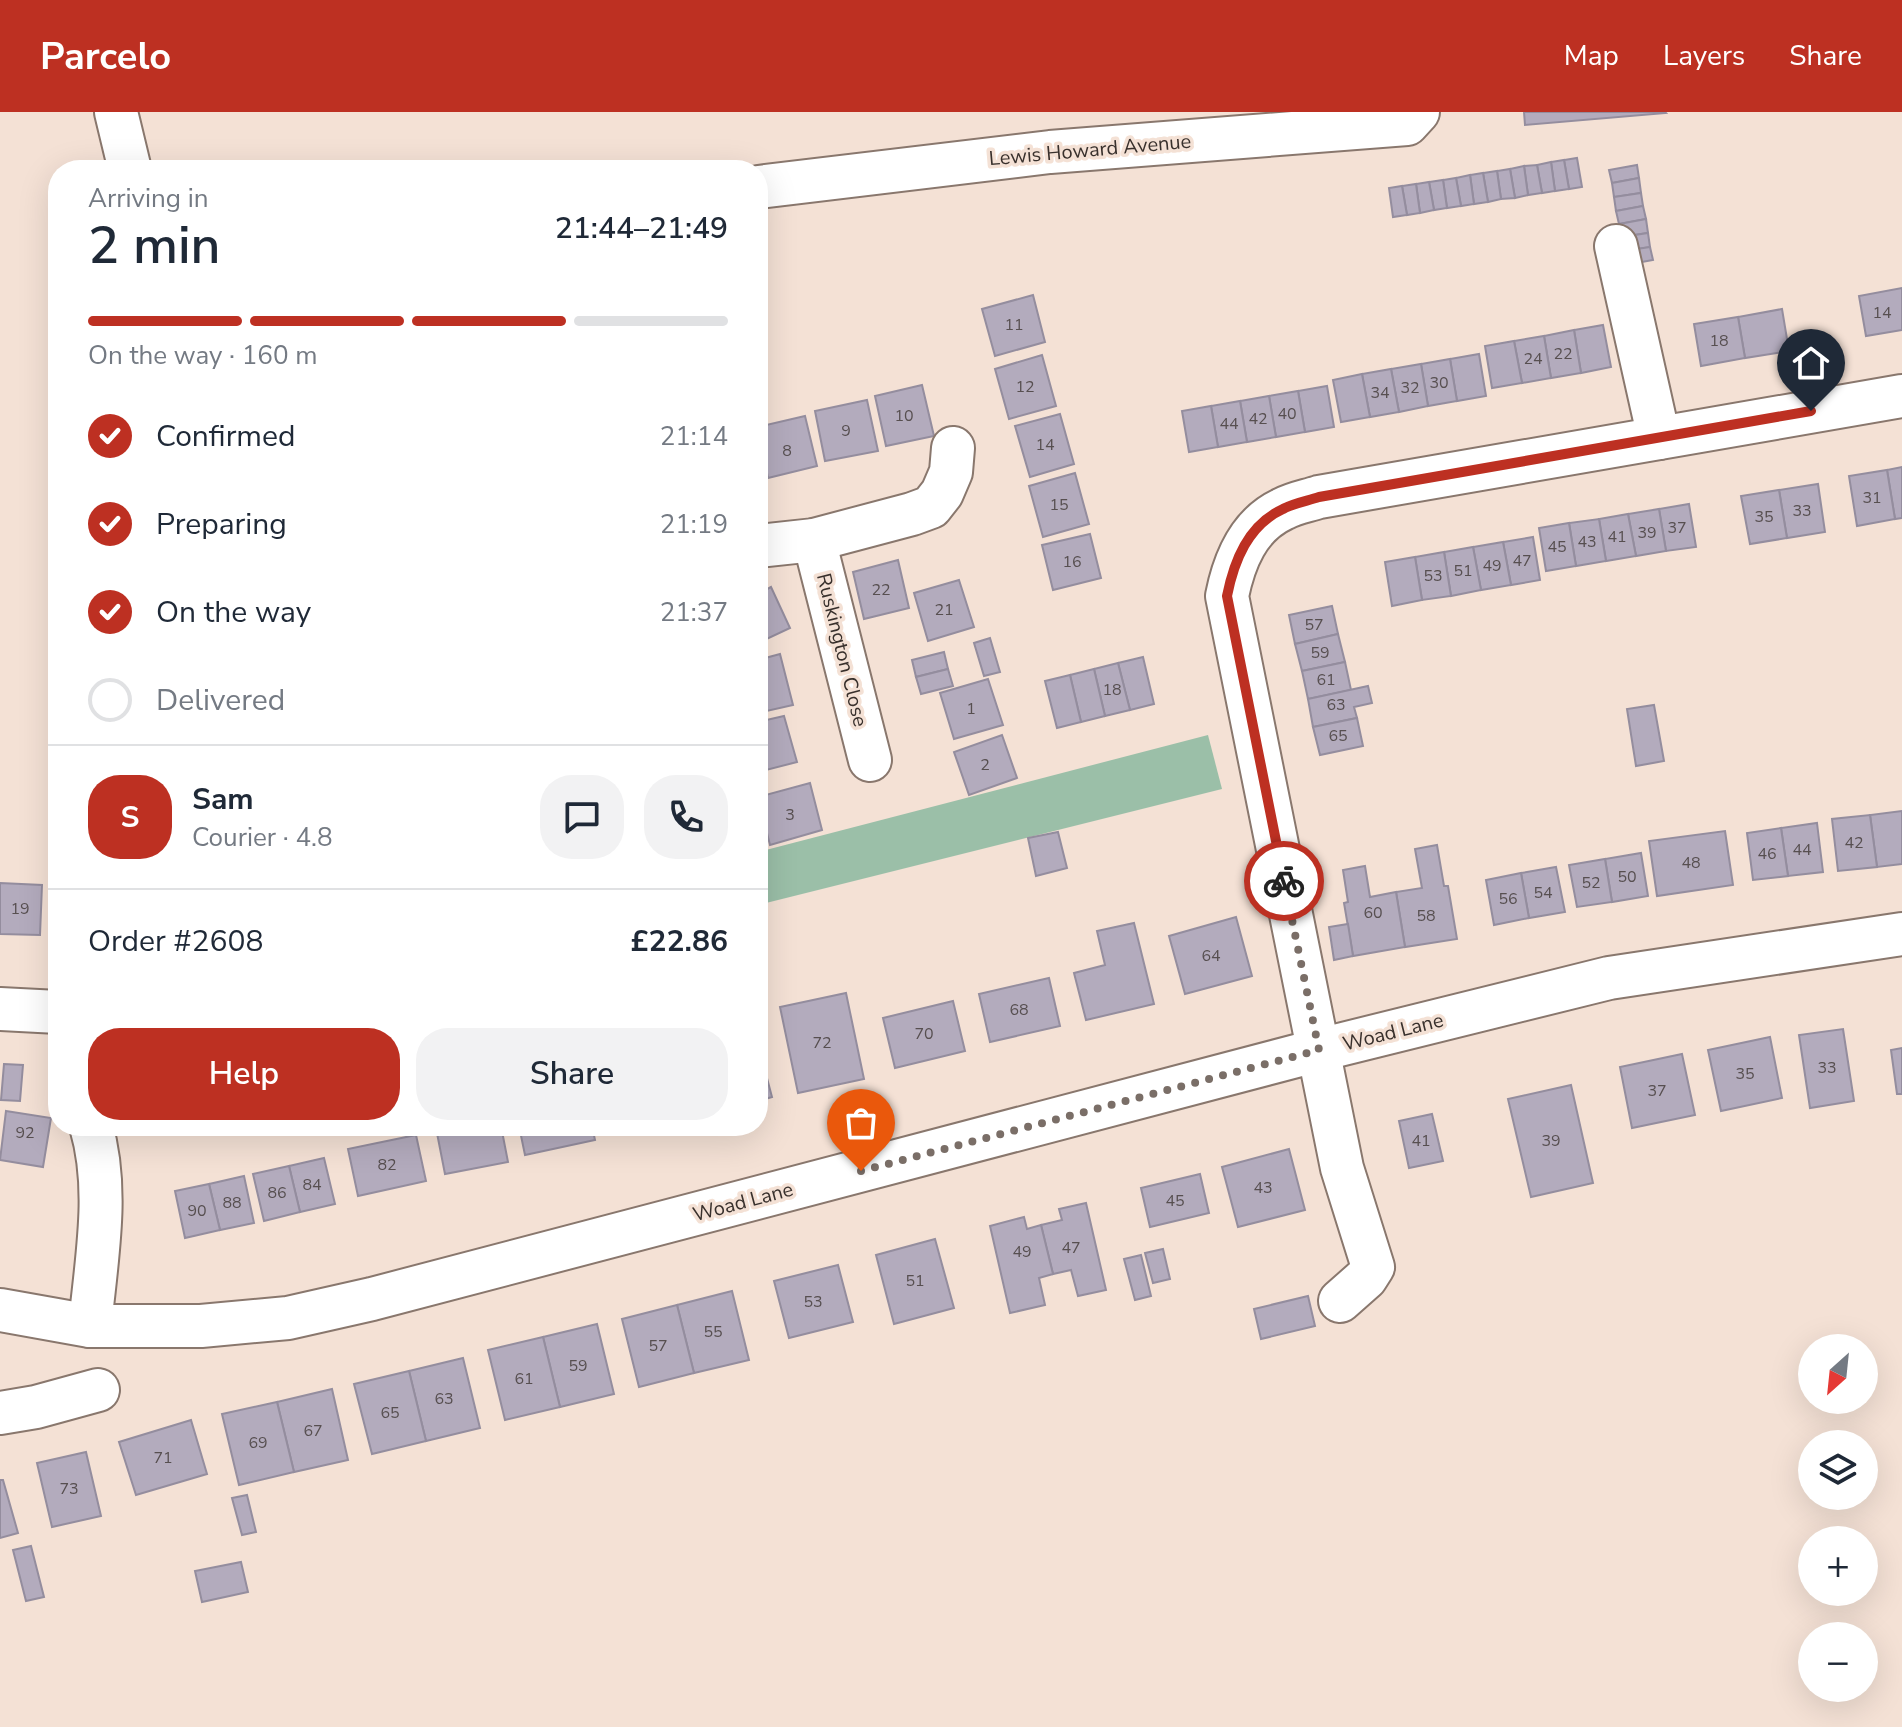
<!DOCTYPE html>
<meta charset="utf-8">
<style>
body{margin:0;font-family:"Nunito Sans",sans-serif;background:#f2f2f3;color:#1f2937;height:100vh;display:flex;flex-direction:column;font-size:30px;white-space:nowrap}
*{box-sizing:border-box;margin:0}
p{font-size:26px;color:#747a83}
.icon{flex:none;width:44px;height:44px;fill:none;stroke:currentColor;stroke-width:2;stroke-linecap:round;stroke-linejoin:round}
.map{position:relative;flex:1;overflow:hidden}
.side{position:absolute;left:48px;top:48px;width:720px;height:976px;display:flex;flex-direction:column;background:#fff;border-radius:32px;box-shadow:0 8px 32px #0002}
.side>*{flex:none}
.needle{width:52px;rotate:207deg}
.buttons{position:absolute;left:1798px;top:1222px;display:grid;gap:16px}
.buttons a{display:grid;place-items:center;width:80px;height:80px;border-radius:50%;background:#fff;box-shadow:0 8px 32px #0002;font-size:40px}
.pin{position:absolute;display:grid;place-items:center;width:68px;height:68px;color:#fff;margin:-82px -34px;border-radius:50% 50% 50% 0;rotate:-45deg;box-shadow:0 0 8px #0007}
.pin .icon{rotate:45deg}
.courier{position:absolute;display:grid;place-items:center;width:80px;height:80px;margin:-40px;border:6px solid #bd3022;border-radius:50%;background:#fff;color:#222;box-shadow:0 2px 10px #0007}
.overview em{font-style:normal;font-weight:600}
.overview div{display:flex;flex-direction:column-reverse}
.overview{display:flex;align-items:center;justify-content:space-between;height:136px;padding:0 40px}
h1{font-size:52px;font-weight:600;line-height:60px}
.bar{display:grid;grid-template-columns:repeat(4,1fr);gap:12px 8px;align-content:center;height:96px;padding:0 40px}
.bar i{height:10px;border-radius:6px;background:#e0e1e3}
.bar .selected{background:#bd3022}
.bar p{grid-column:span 4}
.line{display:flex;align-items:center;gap:20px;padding:0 40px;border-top:2px solid #e0e1e3}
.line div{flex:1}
.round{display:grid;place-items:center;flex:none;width:84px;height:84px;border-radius:32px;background:#f2f2f3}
ol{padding:0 40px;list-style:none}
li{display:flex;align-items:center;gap:24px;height:88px}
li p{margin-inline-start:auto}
li .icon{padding:8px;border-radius:50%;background:#bd3022;color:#fff;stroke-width:4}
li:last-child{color:#747a83}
li i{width:44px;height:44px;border:4px solid #e0e1e3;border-radius:50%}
.action{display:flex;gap:16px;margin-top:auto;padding:16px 40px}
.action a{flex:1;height:92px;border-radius:32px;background:#bd3022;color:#fff;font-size:32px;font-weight:600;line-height:92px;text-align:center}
.action a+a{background:#f2f2f3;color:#1f2937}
header{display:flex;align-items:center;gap:48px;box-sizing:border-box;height:112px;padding:0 40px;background:#bd3022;color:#fff}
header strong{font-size:38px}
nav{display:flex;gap:44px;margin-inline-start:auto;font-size:28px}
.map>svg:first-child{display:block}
.green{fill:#9bbfa8}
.building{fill:#b3abbd;stroke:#948d9e;stroke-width:2}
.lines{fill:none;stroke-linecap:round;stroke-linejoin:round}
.minor-casing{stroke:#89776d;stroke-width:46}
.minor{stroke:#fff;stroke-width:42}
.done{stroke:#7a6e67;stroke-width:8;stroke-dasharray:0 14.4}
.route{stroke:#bd3022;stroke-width:10}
.labels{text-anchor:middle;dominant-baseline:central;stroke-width:7;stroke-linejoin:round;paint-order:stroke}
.number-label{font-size:16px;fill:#574f50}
.street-label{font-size:20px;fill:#38302c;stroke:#f4e1d5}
</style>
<header>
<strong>Parcelo</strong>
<nav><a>Map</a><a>Layers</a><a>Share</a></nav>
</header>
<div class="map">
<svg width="1902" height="1615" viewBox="0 0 1902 1615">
<rect width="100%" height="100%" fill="#f4e1d5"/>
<polygon class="green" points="1208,623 1222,677 758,793 758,740"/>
<g class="building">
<polygon points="1524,0 1665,0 1666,1 1525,13"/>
<polygon points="1577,46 1582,75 1569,77 1564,48"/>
<polygon points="1564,48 1569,77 1555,79 1551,50"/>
<polygon points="1551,50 1555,79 1542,81 1537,53"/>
<polygon points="1537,53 1542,81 1528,83 1524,54"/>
<polygon points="1637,53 1639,66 1612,71 1609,58"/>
<polygon points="1524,54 1528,83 1515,86 1510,57"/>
<polygon points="1510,57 1515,86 1501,87 1497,59"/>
<polygon points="1497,59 1501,87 1488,90 1483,61"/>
<polygon points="1483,61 1488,90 1474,92 1470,63"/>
<polygon points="1470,63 1474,92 1461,94 1456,66"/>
<polygon points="1456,66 1461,94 1447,96 1443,68"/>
<polygon points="1639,66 1641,81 1614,85 1612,71"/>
<polygon points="1443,68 1447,96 1434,98 1429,70"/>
<polygon points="1429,70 1434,98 1420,101 1416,72"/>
<polygon points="1416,72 1420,101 1407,103 1402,74"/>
<polygon points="1402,74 1407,103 1393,105 1389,76"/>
<polygon points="1641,81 1643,94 1616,99 1614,85"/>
<polygon points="1643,94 1646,107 1619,112 1616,99"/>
<polygon points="1646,107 1648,121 1621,125 1619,112"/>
<polygon points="1648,121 1650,135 1623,139 1621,125"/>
<polygon points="1650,135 1653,148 1625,153 1623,139"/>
<polygon points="1902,176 1902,218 1866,224 1859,184"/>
<polygon points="1033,183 1045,230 995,244 982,197"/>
<polygon points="1782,197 1789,239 1745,246 1738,205"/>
<polygon points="1738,205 1745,246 1701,254 1694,212"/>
<polygon points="1603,213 1611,255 1581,261 1574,218"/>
<polygon points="1574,218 1581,261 1551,266 1544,224"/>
<polygon points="1544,224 1551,266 1522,271 1514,229"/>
<polygon points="1514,229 1522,271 1492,276 1485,234"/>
<polygon points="1479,242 1486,284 1457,289 1450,247"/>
<polygon points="1042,243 1056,294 1009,307 995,257"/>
<polygon points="1450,247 1457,289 1428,294 1421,252"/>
<polygon points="1421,252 1428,294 1399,300 1391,257"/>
<polygon points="1391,257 1399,300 1370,305 1362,262"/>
<polygon points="1362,262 1370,305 1341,310 1333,268"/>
<polygon points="922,273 934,324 886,334 875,284"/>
<polygon points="1327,274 1334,315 1305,320 1298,279"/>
<polygon points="1298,279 1305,320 1276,325 1269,284"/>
<polygon points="1269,284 1276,325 1247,330 1240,289"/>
<polygon points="867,288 878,339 825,349 815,299"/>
<polygon points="1240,289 1247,330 1218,335 1211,294"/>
<polygon points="1211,294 1218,335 1189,340 1182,299"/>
<polygon points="1060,302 1074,352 1030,365 1015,314"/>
<polygon points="805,304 817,354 768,366 758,315"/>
<polygon points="1902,355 1902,406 1895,407 1887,358"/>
<polygon points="1887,358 1895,407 1857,414 1849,364"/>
<polygon points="1075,361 1089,412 1043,425 1029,374"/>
<polygon points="1818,372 1825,420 1787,426 1779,378"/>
<polygon points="1779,378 1787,426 1750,432 1741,384"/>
<polygon points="1689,392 1696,435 1666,439 1659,397"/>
<polygon points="1659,397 1666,439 1636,444 1628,402"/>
<polygon points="1628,402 1636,444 1606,449 1599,407"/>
<polygon points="1599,407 1606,449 1576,454 1569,411"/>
<polygon points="1569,411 1576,454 1546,459 1539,416"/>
<polygon points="1090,422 1101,466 1053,478 1042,433"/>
<polygon points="1533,425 1540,468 1511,473 1503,430"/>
<polygon points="1503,430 1511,473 1481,478 1473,435"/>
<polygon points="1473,435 1481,478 1451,484 1444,440"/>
<polygon points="1444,440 1451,484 1422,488 1415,445"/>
<polygon points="1415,445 1422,488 1392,494 1385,450"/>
<polygon points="898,448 909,496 864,507 853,460"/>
<polygon points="959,468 974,515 928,529 914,481"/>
<polygon points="771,475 790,516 758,531 758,482"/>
<polygon points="1332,494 1338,522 1295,532 1289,503"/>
<polygon points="1338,522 1345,550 1302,559 1295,532"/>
<polygon points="990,526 1000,560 984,564 974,531"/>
<polygon points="944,540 948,557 916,565 912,548"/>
<polygon points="780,542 793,593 758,601 758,548"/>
<polygon points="1143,545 1154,592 1130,598 1118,551"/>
<polygon points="1345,550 1351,578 1308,587 1302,559"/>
<polygon points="1118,551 1130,598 1105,604 1094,557"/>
<polygon points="948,557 953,574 921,582 916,565"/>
<polygon points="1094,557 1105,604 1081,610 1070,563"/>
<polygon points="1070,563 1081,610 1057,616 1045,569"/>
<polygon points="988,567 1003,613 954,627 940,581"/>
<polygon points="1368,574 1372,591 1354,595 1357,606 1313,615 1308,587"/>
<polygon points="1654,593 1664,649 1636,654 1627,597"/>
<polygon points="784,604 797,650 758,660 758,610"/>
<polygon points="1357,606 1363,634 1320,643 1313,615"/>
<polygon points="1002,623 1017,666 969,683 954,640"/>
<polygon points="810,671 822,718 770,733 758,685"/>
<polygon points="1902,699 1902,752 1877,755 1870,703"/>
<polygon points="1870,703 1877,755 1838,759 1832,707"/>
<polygon points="1817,711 1823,760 1788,764 1781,716"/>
<polygon points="1781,716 1788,764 1753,768 1747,721"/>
<polygon points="1725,719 1733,773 1657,784 1649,729"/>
<polygon points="1058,720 1067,756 1036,764 1028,726"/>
<polygon points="1437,733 1444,774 1448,774 1457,827 1405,835 1396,780 1422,776 1415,737"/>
<polygon points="1641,741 1648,784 1612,790 1605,747"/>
<polygon points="1605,747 1612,790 1577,795 1569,753"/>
<polygon points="1365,754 1370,785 1396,780 1405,835 1353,844 1344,791 1348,790 1343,758"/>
<polygon points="1556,755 1565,800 1529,806 1521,761"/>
<polygon points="1521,761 1529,806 1494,813 1486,768"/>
<polygon points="0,771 42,773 40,823 0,822"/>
<polygon points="1236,805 1252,864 1185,882 1169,824"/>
<polygon points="1134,811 1154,892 1086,908 1074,861 1105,853 1097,819"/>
<polygon points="1348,812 1353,844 1334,848 1329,815"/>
<polygon points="1049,866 1060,914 990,930 979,882"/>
<polygon points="846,881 864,967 798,981 780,895"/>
<polygon points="953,889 965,939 895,956 883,906"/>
<polygon points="1843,917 1854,989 1810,996 1799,923"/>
<polygon points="1770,925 1782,986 1721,999 1708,938"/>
<polygon points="758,932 772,985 758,989"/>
<polygon points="1902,936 1902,982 1897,982 1891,938"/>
<polygon points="1682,942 1695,1003 1632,1016 1620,955"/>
<polygon points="4,952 23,953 20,989 1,988"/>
<polygon points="1571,973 1593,1071 1531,1085 1508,987"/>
<polygon points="6,999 51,1006 43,1055 0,1048"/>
<polygon points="1432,1002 1443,1049 1409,1056 1399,1009"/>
<polygon points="446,1014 501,1014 508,1050 445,1062 436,1016"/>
<polygon points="519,1014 592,1014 595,1028 525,1043"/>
<polygon points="416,1023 426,1069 358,1084 348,1037"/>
<polygon points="1289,1037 1305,1098 1238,1115 1222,1055"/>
<polygon points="324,1046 335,1092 300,1100 289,1054"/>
<polygon points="289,1054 300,1100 264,1109 253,1062"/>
<polygon points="1200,1062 1209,1101 1150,1115 1141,1076"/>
<polygon points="244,1064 254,1111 220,1118 209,1072"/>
<polygon points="209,1072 220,1118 185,1126 175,1079"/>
<polygon points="1086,1091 1106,1178 1078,1184 1071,1158 1053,1162 1041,1113 1062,1108 1059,1097"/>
<polygon points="1024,1105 1027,1117 1041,1113 1053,1162 1039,1166 1045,1193 1010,1201 990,1114"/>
<polygon points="935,1127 954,1196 894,1212 876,1143"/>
<polygon points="1163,1137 1170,1167 1153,1171 1145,1141"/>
<polygon points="1141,1143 1151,1184 1135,1188 1124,1147"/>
<polygon points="838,1153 853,1210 789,1226 774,1169"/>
<polygon points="732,1179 749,1248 694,1261 677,1193"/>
<polygon points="1308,1184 1315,1214 1261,1227 1254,1197"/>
<polygon points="677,1193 694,1261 639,1275 622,1207"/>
<polygon points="597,1212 614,1282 560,1295 543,1225"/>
<polygon points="543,1225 560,1295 505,1308 488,1238"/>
<polygon points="463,1246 480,1316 426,1329 409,1259"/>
<polygon points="409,1259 426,1329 372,1342 354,1272"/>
<polygon points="332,1277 348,1348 294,1360 277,1290"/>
<polygon points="277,1290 294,1360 239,1373 222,1302"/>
<polygon points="191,1308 207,1362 136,1383 119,1330"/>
<polygon points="86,1340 101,1404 52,1415 37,1351"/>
<polygon points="0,1368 3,1368 18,1421 0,1426"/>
<polygon points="247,1383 256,1420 242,1423 232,1386"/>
<polygon points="31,1434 44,1485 26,1489 13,1438"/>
<polygon points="241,1450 248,1480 202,1490 195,1459"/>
</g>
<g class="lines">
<g class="minor-casing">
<g id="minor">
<polyline points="116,0 130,58"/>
<polyline points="758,75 1050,40 1407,12 1418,0"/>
<polyline points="1616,134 1659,326"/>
<polyline points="814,428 870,648"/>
<polyline points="758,434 814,428 912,402 931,395 942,381 951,360 953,336"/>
<polyline points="0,897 58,900"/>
<path d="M 1340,1189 L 1366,1166 L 1373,1155 L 1342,1056 L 1227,484 C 1234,449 1248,413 1283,397 C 1294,391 1307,389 1319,385 L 1902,284"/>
<polyline points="0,1198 90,1214 201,1214 288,1206 372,1187 1319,938 1609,866 1902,822"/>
<path d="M 90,1214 C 96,1149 110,1078 91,1014"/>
<polyline points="0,1301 36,1295 98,1278"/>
</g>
</g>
<use href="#minor" class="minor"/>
</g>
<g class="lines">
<polyline class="done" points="861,1059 1319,938 1284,769"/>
<path class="route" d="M 1284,769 L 1227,484 C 1234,449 1248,413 1283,397 C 1294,391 1307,389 1319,385 L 1811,299"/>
</g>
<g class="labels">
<g class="number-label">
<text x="1882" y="201">14</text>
<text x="1014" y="213">11</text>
<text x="1719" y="229">18</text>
<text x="1563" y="242">22</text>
<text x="1533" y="247">24</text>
<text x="1439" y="271">30</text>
<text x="1025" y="275">12</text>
<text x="1410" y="276">32</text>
<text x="1380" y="281">34</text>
<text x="1287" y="302">40</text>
<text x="904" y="304">10</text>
<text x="1258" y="307">42</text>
<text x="1229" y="312">44</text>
<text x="846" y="319">9</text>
<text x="1045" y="333">14</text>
<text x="787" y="339">8</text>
<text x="1872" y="386">31</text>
<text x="1059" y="393">15</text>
<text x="1802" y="399">33</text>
<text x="1764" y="405">35</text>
<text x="1677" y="416">37</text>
<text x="1647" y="421">39</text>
<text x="1617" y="425">41</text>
<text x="1587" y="430">43</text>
<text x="1557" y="435">45</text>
<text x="1522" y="449">47</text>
<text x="1072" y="450">16</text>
<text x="1492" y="454">49</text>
<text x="1463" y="459">51</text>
<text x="1433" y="464">53</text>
<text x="881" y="478">22</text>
<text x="944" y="498">21</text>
<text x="1314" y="513">57</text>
<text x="1320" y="541">59</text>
<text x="1326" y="568">61</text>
<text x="1112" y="578">18</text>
<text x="1336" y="593">63</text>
<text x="971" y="597">1</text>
<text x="1338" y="624">65</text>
<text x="985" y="653">2</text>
<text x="790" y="703">3</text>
<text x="1854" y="731">42</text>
<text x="1802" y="738">44</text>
<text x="1767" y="742">46</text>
<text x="1691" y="751">48</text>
<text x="1627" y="765">50</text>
<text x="1591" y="771">52</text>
<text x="1543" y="781">54</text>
<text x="1508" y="787">56</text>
<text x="20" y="797">19</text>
<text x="1373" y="801">60</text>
<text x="1426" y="804">58</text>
<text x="1211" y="844">64</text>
<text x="1019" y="898">68</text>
<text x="924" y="922">70</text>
<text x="822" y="931">72</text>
<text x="1827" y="956">33</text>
<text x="1745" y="962">35</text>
<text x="1657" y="979">37</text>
<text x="25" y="1021">92</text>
<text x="1421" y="1029">41</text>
<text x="1551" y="1029">39</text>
<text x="387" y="1053">82</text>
<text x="312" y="1073">84</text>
<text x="1263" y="1076">43</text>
<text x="277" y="1081">86</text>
<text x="1175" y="1089">45</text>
<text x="232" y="1091">88</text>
<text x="197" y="1099">90</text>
<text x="1071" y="1136">47</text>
<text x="1022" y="1140">49</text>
<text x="915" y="1169">51</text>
<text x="813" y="1190">53</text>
<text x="713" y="1220">55</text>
<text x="658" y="1234">57</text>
<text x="578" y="1254">59</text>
<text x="524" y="1267">61</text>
<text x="444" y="1287">63</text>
<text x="390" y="1301">65</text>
<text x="313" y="1319">67</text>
<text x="258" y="1331">69</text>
<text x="163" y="1346">71</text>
<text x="69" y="1377">73</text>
</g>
<g class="street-label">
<text transform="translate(1090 38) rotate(-5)">Lewis Howard Avenue</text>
<text transform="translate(842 538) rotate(76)">Ruskington Close</text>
<text transform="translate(1393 920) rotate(-14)">Woad Lane</text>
<text transform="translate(743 1090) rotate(-15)">Woad Lane</text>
</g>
</g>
</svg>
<div class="buttons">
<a><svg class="needle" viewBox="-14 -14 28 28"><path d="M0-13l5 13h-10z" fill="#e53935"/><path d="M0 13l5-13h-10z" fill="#747a83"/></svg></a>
<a><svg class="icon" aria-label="layers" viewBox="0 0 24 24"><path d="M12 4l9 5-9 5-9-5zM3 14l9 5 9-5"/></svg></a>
<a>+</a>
<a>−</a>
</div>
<div class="pin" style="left:861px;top:1059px;background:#ea580c"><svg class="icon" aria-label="bag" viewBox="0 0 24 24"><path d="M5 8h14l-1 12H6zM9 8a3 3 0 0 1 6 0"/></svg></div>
<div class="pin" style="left:1811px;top:299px;background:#1f2937"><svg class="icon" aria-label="home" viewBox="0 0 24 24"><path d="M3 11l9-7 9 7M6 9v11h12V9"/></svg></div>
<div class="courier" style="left:1284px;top:769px"><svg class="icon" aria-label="bike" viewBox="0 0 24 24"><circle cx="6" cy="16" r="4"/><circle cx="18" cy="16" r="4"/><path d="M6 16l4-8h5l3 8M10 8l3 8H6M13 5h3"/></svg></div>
<section class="side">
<div class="overview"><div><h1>2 min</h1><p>Arriving in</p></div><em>21:44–21:49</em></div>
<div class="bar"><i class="selected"></i><i class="selected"></i><i class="selected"></i><i></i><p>On the way · 160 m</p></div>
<ol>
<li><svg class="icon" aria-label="check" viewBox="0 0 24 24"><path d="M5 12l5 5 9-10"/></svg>Confirmed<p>21:14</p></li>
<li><svg class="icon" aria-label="check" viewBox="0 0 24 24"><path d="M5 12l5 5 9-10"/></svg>Preparing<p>21:19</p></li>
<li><svg class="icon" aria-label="check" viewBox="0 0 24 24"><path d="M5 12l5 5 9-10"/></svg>On the way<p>21:37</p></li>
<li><i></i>Delivered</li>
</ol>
<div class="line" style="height:144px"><b class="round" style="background:#bd3022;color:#fff">S</b><div><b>Sam</b><p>Courier · 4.8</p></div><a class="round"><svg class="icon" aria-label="chat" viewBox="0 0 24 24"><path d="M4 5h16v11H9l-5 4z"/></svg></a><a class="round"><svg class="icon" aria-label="phone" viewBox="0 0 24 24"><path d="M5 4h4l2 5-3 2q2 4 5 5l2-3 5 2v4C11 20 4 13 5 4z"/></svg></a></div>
<div class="line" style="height:104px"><div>Order #2608</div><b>£22.86</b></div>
<div class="action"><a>Help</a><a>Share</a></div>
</section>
</div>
